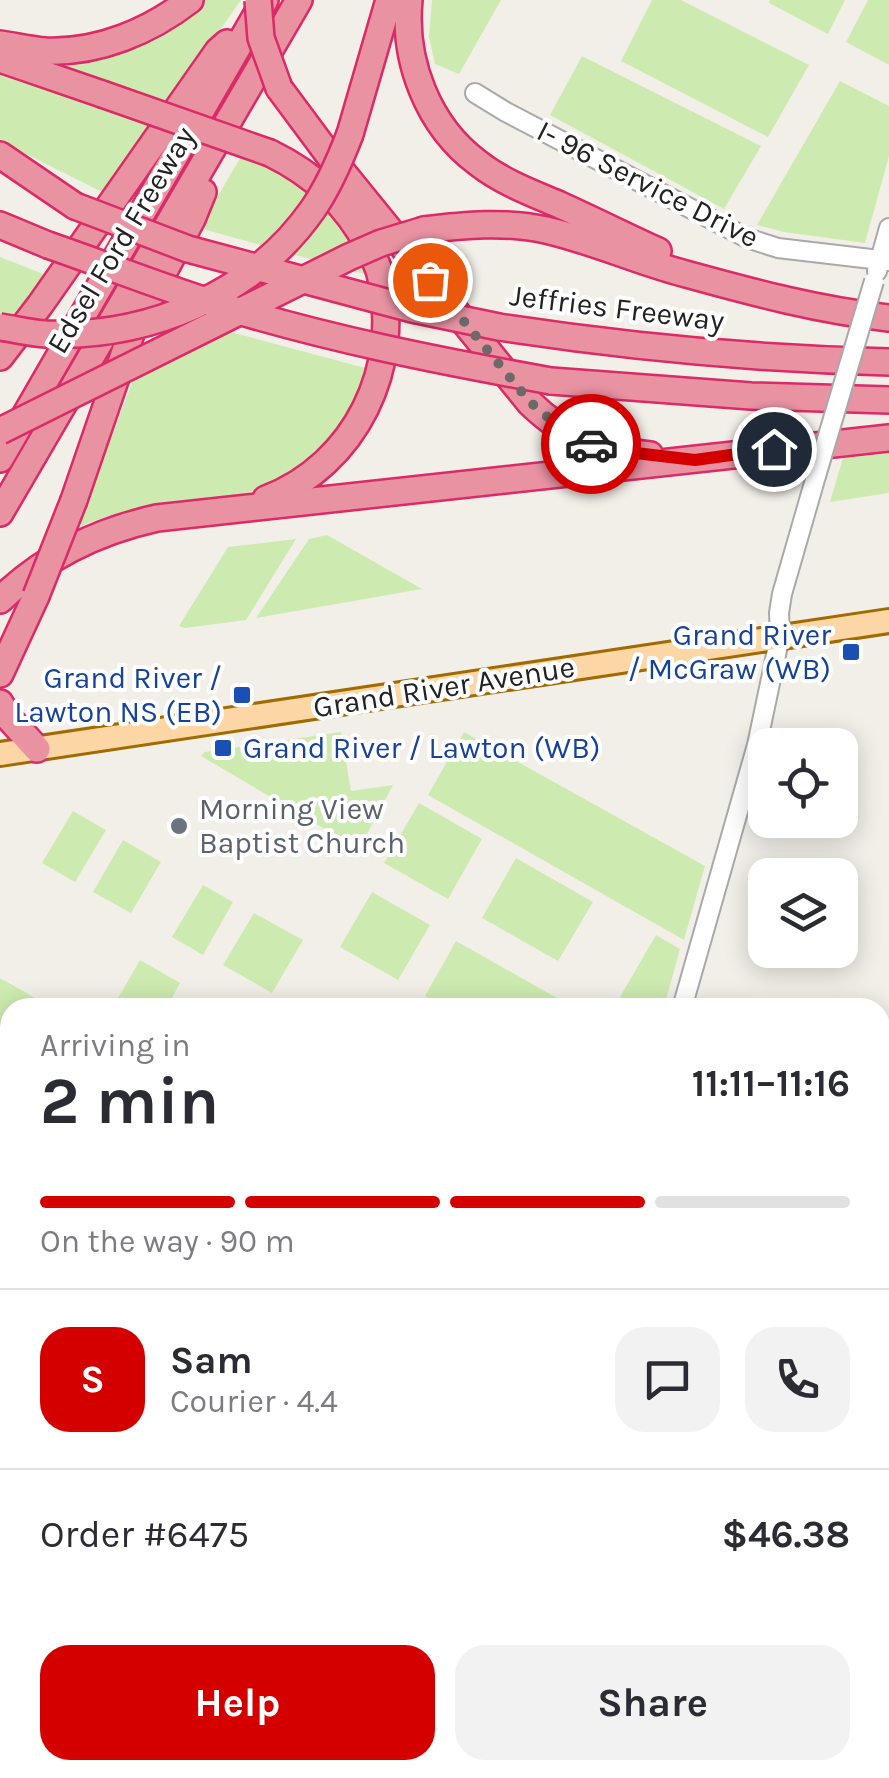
<!DOCTYPE html>
<meta charset="utf-8">
<style>
body{margin:0;font-family:Karla,sans-serif;background:#f2f2f3;color:#2b2b33;height:100vh;display:flex;flex-direction:column;font-size:38px;white-space:nowrap}
*{box-sizing:border-box;margin:0}
p{font-size:32px;color:#7c7c81}
.icon{flex:none;width:55px;height:55px;fill:none;stroke:currentColor;stroke-width:2;stroke-linecap:round;stroke-linejoin:round}
.map{position:relative;flex:1;overflow:hidden}
.details{position:absolute;left:0px;top:998px;width:890px;height:782px;display:flex;flex-direction:column;background:#fff;border-radius:30px 30px 0 0;box-shadow:0 5px 25px #0003}
.details>*{flex:none}
.tools{position:absolute;left:748px;top:728px;display:grid;gap:20px}
.tools a{display:grid;place-items:center;width:110px;height:110px;border-radius:20px;background:#fff;box-shadow:0 5px 25px #0003;font-size:50px}
.pin{position:absolute;display:grid;place-items:center;width:85px;height:85px;color:#fff;margin:-42px;border:5px solid #fff;border-radius:50%;box-shadow:0 2px 10px #0007}
.courier{position:absolute;display:grid;place-items:center;width:100px;height:100px;margin:-50px;border:8px solid #d40000;border-radius:50%;background:#fff;color:#222;box-shadow:0 2px 12px #0007}
.summary em{font-style:normal;font-weight:700}
.summary div{display:flex;flex-direction:column-reverse}
.summary{display:flex;align-items:center;justify-content:space-between;height:170px;padding:0 40px}
h1{font-size:65px;font-weight:700;line-height:75px}
.bar{display:grid;grid-template-columns:repeat(4,1fr);gap:15px 10px;align-content:center;height:120px;padding:0 40px}
.bar i{height:12px;border-radius:8px;background:#e1e1e2}
.bar .selected{background:#d40000}
.bar p{grid-column:span 4}
.line{display:flex;align-items:center;gap:25px;padding:0 40px;border-top:2px solid #e1e1e2}
.line div{flex:1}
.round{display:grid;place-items:center;flex:none;width:105px;height:105px;border-radius:30px;background:#f2f2f3}
.primary-button{display:flex;gap:20px;margin-top:auto;padding:20px 40px}
.primary-button a{flex:1;height:115px;border-radius:30px;background:#d40000;color:#fff;font-size:40px;font-weight:700;line-height:115px;text-align:center}
.primary-button a+a{background:#f2f2f3;color:#2b2b33}
.map>svg:first-child{display:block}
.grass{fill:#cdebb0}
.lines{fill:none;stroke-linecap:round;stroke-linejoin:round}
.minor-casing{stroke:#a9a9a9;stroke-width:22}
.major-casing{stroke:#a06b00;stroke-width:28}
.highway-casing{stroke:#dc2a67;stroke-width:30}
.minor{stroke:#fff;stroke-width:18}
.major{stroke:#fcd6a4;stroke-width:22}
.highway{stroke:#e892a2;stroke-width:25}
.minor-bridge-casing{stroke:#a9a9a9;stroke-width:22;stroke-linecap:butt}
.highway-bridge-casing{stroke:#dc2a67;stroke-width:30;stroke-linecap:butt}
.minor-bridge{stroke:#fff;stroke-width:18}
.highway-bridge{stroke:#e892a2;stroke-width:25}
.done{stroke:#6b6a68;stroke-width:10;stroke-dasharray:0 18}
.route{stroke:#d40000;stroke-width:12}
.transit-dot{fill:#1a4fb4;stroke:#fff;stroke-width:4}
.worship-dot{fill:#6b7280;stroke:#fff;stroke-width:4}
.labels{text-anchor:middle;dominant-baseline:central;stroke-width:8;stroke-linejoin:round;paint-order:stroke}
.street-label{font-size:30px;fill:#222;stroke:#fff}
.transit-label{font-size:30px;fill:#164399;stroke:#fff;text-anchor:end}
.worship-label{font-size:30px;fill:#5b616d;stroke:#fff;text-anchor:start}
</style>
<div class="map">
<svg width="889" height="1778" viewBox="0 0 889 1778">
<rect width="100%" height="100%" fill="#f2efe9"/>
<g class="grass">
<polygon points="206,0 241,0 166,107 43,67 45,60 200,6"/>
<polygon points="432,0 501,0 459,74 435,64 429,37"/>
<polygon points="652,0 681,0 809,65 768,137 621,61"/>
<polygon points="770,0 845,0 828,34 769,3"/>
<polygon points="868,0 889,0 889,65 846,42"/>
<polygon points="582,56 761,146 724,209 550,115"/>
<polygon points="0,72 155,124 108,195 0,141"/>
<polygon points="840,81 889,106 889,156 865,243 784,232 757,225"/>
<polygon points="243,153 268,163 308,188 349,230 368,275 199,228"/>
<polygon points="0,257 51,277 18,318 0,315"/>
<path d="M 223,330 L 369,369 C 350,426 310,475 250,492 C 226,499 198,498 173,501 C 140,506 107,515 76,528 L 136,373 Z"/>
<polygon points="889,453 889,493 830,502 843,458"/>
<polygon points="327,535 422,589 256,618 309,539"/>
<polygon points="296,539 246,620 185,628 179,626 228,547"/>
<polygon points="341,732 351,791 393,785 359,849 201,756 205,752"/>
<polygon points="464,732 705,866 684,940 428,795"/>
<polygon points="419,803 482,839 448,899 384,863"/>
<polygon points="73,811 106,830 75,882 42,863"/>
<polygon points="123,840 161,862 131,913 93,892"/>
<polygon points="516,858 593,902 558,961 482,918"/>
<polygon points="203,885 233,902 203,955 172,937"/>
<polygon points="372,892 430,925 398,980 340,947"/>
<polygon points="254,913 303,940 272,993 223,965"/>
<polygon points="656,935 680,949 664,1007 639,1007 620,997"/>
<polygon points="456,941 573,1007 446,1007 425,996"/>
<polygon points="140,960 180,983 167,1007 113,1007"/>
<polygon points="0,978 51,1007 10,1008 10,1055 0,1049"/>
<polygon points="880,1278 889,1281 889,1410 880,1407"/>
<polygon points="5,1672 10,1676 10,1770 171,1770 167,1778 15,1778 0,1769 0,1681"/>
</g>
<g class="lines">
<g class="minor-casing">
<g id="minor">
<polyline points="475,93 506,112 747,238 778,248 889,261"/>
<polyline points="877,271 889,228"/>
<polyline points="682,1008 757,745 780,636 779,613 782,594 816,476"/>
<polyline points="0,1265 10,1271"/>
<polyline points="880,1690 889,1693"/>
<polyline points="459,1778 462,1770"/>
</g>
</g>
<g class="major-casing">
<polyline id="major" points="0,754 889,621"/>
</g>
<g class="highway-casing">
<g id="highway">
<path d="M 409,0 C 403,61 428,126 478,163 C 502,182 532,193 560,205 C 593,220 625,236 658,251"/>
<path d="M 0,44 C 15,46 31,50 46,51 C 99,53 150,31 190,0"/>
<polyline points="0,59 102,94"/>
<path d="M 279,88 L 331,158 L 530,403 C 567,439 599,449 650,455"/>
<polyline points="350,134 389,0"/>
<polyline points="0,155 75,206"/>
<polyline points="0,225 48,245"/>
<path d="M 424,230 C 464,225 506,221 546,230 C 594,241 639,262 686,274 C 755,293 818,310 889,318"/>
<path d="M 499,327 C 630,347 757,359 889,362"/>
<polyline points="0,357 40,305 218,51 227,43"/>
<polyline points="551,381 751,396 889,400"/>
<polyline points="0,459 265,0"/>
<path d="M 266,499 C 356,465 403,366 380,274 C 378,265 372,255 368,246 C 346,203 313,174 270,153"/>
<polyline points="74,500 132,331 192,219 203,192"/>
<polyline points="0,513 299,0"/>
<path d="M 0,600 C 44,557 98,531 157,518 L 889,438"/>
<polyline points="0,674 36,596"/>
<polyline points="0,703 8,717 37,749"/>
</g>
</g>
<use href="#minor" class="minor"/>
<use href="#major" class="major"/>
<use href="#highway" class="highway"/>
<g class="minor-bridge-casing">
<polyline id="minor-bridge" points="816,476 874,281"/>
</g>
<g class="highway-bridge-casing">
<g id="highway-bridge">
<polyline points="258,0 261,38 279,88"/>
<polyline points="102,94 270,153"/>
<polyline points="75,206 188,249 412,309 499,327"/>
<path d="M 48,245 C 106,265 163,288 222,306 C 329,339 440,361 551,381"/>
<path d="M 0,327 C 15,329 30,333 46,334 C 148,338 253,295 313,209 C 329,186 340,160 350,134"/>
<polyline points="0,431 349,257 381,243 424,230"/>
<polyline points="36,596 74,500"/>
</g>
</g>
<use href="#minor-bridge" class="minor-bridge"/>
<use href="#highway-bridge" class="highway-bridge"/>
</g>
<g class="lines">
<polyline class="done" points="430,280 530,402 564,431 591,444"/>
<polyline class="route" points="591,444 619,451 695,460 774,449"/>
</g>
<g class="transit-dot">
<rect x="841" y="642" width="20" height="20" rx="5"/>
<rect x="232" y="685" width="20" height="20" rx="5"/>
<rect x="213" y="738" width="20" height="20" rx="5"/>
</g>
<circle class="worship-dot" cx="179" cy="826" r="10"/>
<g class="labels">
<g class="street-label">
<text transform="translate(648 184) rotate(27)">I- 96 Service Drive</text>
<text transform="translate(121 240) rotate(-59)">Edsel Ford Freeway</text>
<text transform="translate(617 308) rotate(7)">Jeffries Freeway</text>
<text transform="translate(444 687) rotate(-9)">Grand River Avenue</text>
</g>
<g class="transit-label">
<text x="831" y="635">Grand River<tspan x="831" dy="34">/ McGraw (WB)</tspan></text>
<text x="222" y="678">Grand River /<tspan x="222" dy="34">Lawton NS (EB)</tspan></text>
<text x="243" y="748" text-anchor="start">Grand River / Lawton (WB)</text>
</g>
<g class="worship-label">
<text x="199" y="809">Morning View<tspan x="199" dy="34">Baptist Church</tspan></text>
</g>
</g>
</svg>
<div class="tools">
<a><svg class="icon" aria-label="locate" viewBox="0 0 24 24"><circle cx="12" cy="12" r="6"/><path d="M12 2v4M12 18v4M2 12h4M18 12h4"/></svg></a>
<a><svg class="icon" aria-label="layers" viewBox="0 0 24 24"><path d="M12 4l9 5-9 5-9-5zM3 14l9 5 9-5"/></svg></a>
</div>
<div class="pin" style="left:430px;top:280px;background:#ea580c"><svg class="icon" aria-label="bag" viewBox="0 0 24 24"><path d="M5 8h14l-1 12H6zM9 8a3 3 0 0 1 6 0"/></svg></div>
<div class="pin" style="left:774px;top:449px;background:#1f2937"><svg class="icon" aria-label="home" viewBox="0 0 24 24"><path d="M3 11l9-7 9 7M6 9v11h12V9"/></svg></div>
<div class="courier" style="left:591px;top:444px"><svg class="icon" aria-label="car" viewBox="0 0 24 24"><path d="M5 17H2v-5l4-1 3-4h7l3 4 3 1v5h-3M9 17h6M6 11h13"/><circle cx="7" cy="17" r="2"/><circle cx="17" cy="17" r="2"/></svg></div>
<section class="details">
<div class="summary"><div><h1>2 min</h1><p>Arriving in</p></div><em>11:11–11:16</em></div>
<div class="bar"><i class="selected"></i><i class="selected"></i><i class="selected"></i><i></i><p>On the way · 90 m</p></div>
<div class="line" style="height:180px"><b class="round" style="background:#d40000;color:#fff">S</b><div><b>Sam</b><p>Courier · 4.4</p></div><a class="round"><svg class="icon" aria-label="chat" viewBox="0 0 24 24"><path d="M4 5h16v11H9l-5 4z"/></svg></a><a class="round"><svg class="icon" aria-label="phone" viewBox="0 0 24 24"><path d="M5 4h4l2 5-3 2q2 4 5 5l2-3 5 2v4C11 20 4 13 5 4z"/></svg></a></div>
<div class="line" style="height:130px"><div>Order #6475</div><b>$46.38</b></div>
<div class="primary-button"><a>Help</a><a>Share</a></div>
</section>
</div>
